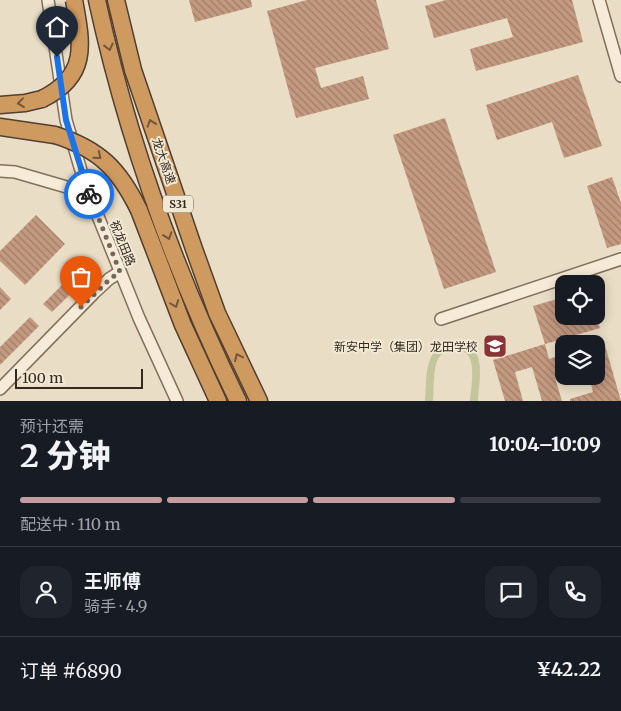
<!DOCTYPE html>
<html lang="zh">
<meta charset="utf-8">
<style>
body{margin:0;font-family:Merriweather,"Noto Sans SC",serif;background:#20242c;color:#f1f3f6;height:100vh;display:flex;flex-direction:column;font-size:19px;white-space:nowrap}
*{box-sizing:border-box;margin:0}
p{font-size:16px;color:#9ea1a6}
.icon{flex:none;width:28px;height:28px;fill:none;stroke:currentColor;stroke-width:2;stroke-linecap:round;stroke-linejoin:round}
.map{position:relative;height:401px;overflow:hidden}
.drawer{display:flex;flex-direction:column;background:#171b24;flex:1}
.drawer>*{flex:none}
.fabs{position:absolute;left:555px;top:275px;display:grid;gap:10px}
.fabs a{display:grid;place-items:center;width:50px;height:50px;border-radius:10px;background:#171b24;box-shadow:0 2px 12px #0003;font-size:25px}
.scale{position:absolute;left:15px;bottom:12px;width:128px;box-sizing:border-box;padding-left:5px;border:2px solid #342920;border-top:0;font-size:14px;line-height:18px;white-space:nowrap;color:#342920;-webkit-text-stroke:4px #f1e8d4;paint-order:stroke}
.pin{position:absolute;display:grid;place-items:center;width:42px;height:42px;color:#fff;margin:-51px -21px;border-radius:50% 50% 50% 0;rotate:-45deg;box-shadow:0 0 5px #0007}
.pin .icon{rotate:45deg}
.courier{position:absolute;display:grid;place-items:center;width:50px;height:50px;margin:-25px;border:4px solid #1a73e8;border-radius:50%;background:#fff;color:#222;box-shadow:0 1px 6px #0007}
.head em{font-style:normal;font-weight:800}
.head div{display:flex;flex-direction:column-reverse}
.head{display:flex;align-items:center;justify-content:space-between;height:85px;padding:0 20px}
h1{font-size:32px;font-weight:800;line-height:38px}
.bar{display:grid;grid-template-columns:repeat(4,1fr);gap:8px 5px;align-content:center;height:60px;padding:0 20px}
.bar i{height:6px;border-radius:4px;background:#363941}
.bar .on{background:#c39da0}
.bar p{grid-column:span 4}
.line{display:flex;align-items:center;gap:12px;padding:0 20px;border-top:1px solid #363941}
.line div{flex:1}
.round{display:grid;place-items:center;flex:none;width:52px;height:52px;border-radius:15px;background:#20242c}
.map>svg:first-child{display:block}
.park{fill:#c3c69b}
.building{fill:url(#building-back-hatch)}
.lines{fill:none;stroke-linecap:round;stroke-linejoin:round}
.minor-casing{stroke:#82705d;stroke-width:14}
.highway-casing{stroke:#513f31;stroke-width:19}
.minor{stroke:#f5ebd8;stroke-width:11}
.highway{stroke:#cf9a60;stroke-width:16}
.highway-bridge-casing{stroke:#513f31;stroke-width:19;stroke-linecap:butt}
.highway-bridge{stroke:#cf9a60;stroke-width:16}
.oneway{stroke:#72563a}
.done{stroke:#73685a;stroke-width:5;stroke-dasharray:0 9}
.route{stroke:#1a73e8;stroke-width:6}
.labels{text-anchor:middle;dominant-baseline:central;stroke-width:4;stroke-linejoin:round;paint-order:stroke}
.shield{fill:#f1e8d4;stroke:#6d6256;stroke-width:1}
.shield-label{font-size:11px;font-weight:bold;fill:#342920}
.street-label{font-size:12px;fill:#342920;stroke:#f1e8d4}
.poi-label{font-size:12px;fill:#342920;stroke:#f1e8d4;text-anchor:end}
</style>
<div class="map">
<svg width="621" height="401" viewBox="0 0 621 401">
<defs>
<pattern id="building-back-hatch" width="6" height="6" patternUnits="userSpaceOnUse" patternTransform="scale(1.25)"><rect width="6" height="6" fill="#c39980"/><path d="M-1 5l2 2M0 0l6 6M5-1l2 2" fill="none" stroke="#9f7d68"/></pattern>
</defs>
<rect width="100%" height="100%" fill="#e9ddc6"/>
<path class="park" d="M 450,341 C 488,340 480,375 478,401 L 470,401 C 471,385 480,349 454,349 C 448,349 442,353 438,359 C 433,368 434,390 433,401 L 425,401 C 427,378 423,350 450,341 Z"/>
<g class="building">
<polygon points="189,0 251,0 252,7 195,22"/>
<polygon points="307,0 376,0 389,49 315,68 321,88 363,76 369,99 296,118 267,11"/>
<polygon points="446,0 572,0 583,42 476,71 470,49 513,37 507,18 434,38 425,6"/>
<polygon points="578,75 602,146 564,158 552,122 497,140 486,105"/>
<polygon points="445,118 496,272 444,289 393,135"/>
<polygon points="612,177 621,203 621,244 607,248 587,186"/>
<polygon points="36,215 65,244 25,285 0,261 0,251"/>
<polygon points="84,263 93,272 52,312 43,304"/>
<polygon points="0,287 11,299 0,310"/>
<polygon points="564,297 564,316 596,316 600,328 545,344 533,306"/>
<polygon points="30,317 39,326 0,365 0,347"/>
<polygon points="604,342 621,401 570,401 570,399 593,392 589,376 596,376 596,345"/>
<polygon points="545,344 549,359 564,354 564,375 555,378 562,401 542,401 532,367 515,372 523,401 505,401 493,360"/>
</g>
<g class="lines">
<g class="minor-casing">
<g id="minor">
<polyline points="48,0 66,120 85,184 139,318 177,401"/>
<polyline points="599,0 621,76"/>
<polyline points="0,171 15,172 70,188 85,184"/>
<polyline points="441,319 621,259"/>
<polyline points="0,389 94,293 109,279 120,272"/>
</g>
</g>
<g class="highway-casing">
<g id="highway">
<path d="M 97,0 C 127,138 176,274 238,401"/>
<polyline points="116,0 133,70 194,249 217,313 259,401"/>
<polyline points="0,105 25,103 42,99"/>
<polyline points="0,127 55,135"/>
<polyline points="139,210 183,325 218,401"/>
</g>
</g>
<use href="#minor" class="minor"/>
<use href="#highway" class="highway"/>
<g class="highway-bridge-casing">
<g id="highway-bridge">
<path d="M 42,99 C 89,76 82,44 74,0"/>
<path d="M 55,135 C 99,149 119,169 139,210"/>
</g>
</g>
<use href="#highway-bridge" class="highway-bridge"/>
</g>
<defs><path id="oneway-chevron" d="M-2-3.5L2.5 0L-2 3.5" fill="none" stroke-width="1.6" stroke-linecap="round" stroke-linejoin="round" transform="scale(1.25)"/></defs>
<g class="oneway">
<use href="#oneway-chevron" transform="translate(109 47) rotate(76)"/>
<use href="#oneway-chevron" transform="translate(21 103) rotate(173)"/>
<use href="#oneway-chevron" transform="translate(151 123) rotate(-109)"/>
<use href="#oneway-chevron" transform="translate(98 156) rotate(39)"/>
<use href="#oneway-chevron" transform="translate(168 236) rotate(71)"/>
<use href="#oneway-chevron" transform="translate(175 304) rotate(69)"/>
<use href="#oneway-chevron" transform="translate(238 357) rotate(-115)"/>
</g>
<g class="lines">
<polyline class="done" points="81,307 110,279 120,272 89,194"/>
<polyline class="route" points="57,57 66,120 89,194"/>
</g>
<defs>
<g id="school-square" transform="scale(1.25)"><rect x="-9" y="-9" width="18" height="18" rx="4" fill="#8b3438" stroke="#f1e8d4"/><path d="M0-5L7-2L0 1L-7-2ZM-4 1L0 2.5L4 1V4Q0 6-4 4Z" fill="#fff"/></g>
</defs>
<g fill-rule="evenodd">
<use href="#school-square" x="495" y="346"/>
</g>
<g class="labels">
<rect class="shield" x="163" y="195.5" width="30" height="17" rx="4"/>
<g class="shield-label">
<text x="178" y="204">S31</text>
</g>
<g class="street-label">
<text transform="translate(164 161) rotate(71)">龙大高速</text>
<text transform="translate(123 243) rotate(68)">祝龙田路</text>
</g>
<g class="poi-label">
<text x="478" y="346">新安中学（集团）龙田学校</text>
</g>
</g>
</svg>
<div class="fabs">
<a><svg class="icon" aria-label="locate" viewBox="0 0 24 24"><circle cx="12" cy="12" r="6"/><path d="M12 2v4M12 18v4M2 12h4M18 12h4"/></svg></a>
<a><svg class="icon" aria-label="layers" viewBox="0 0 24 24"><path d="M12 4l9 5-9 5-9-5zM3 14l9 5 9-5"/></svg></a>
</div>
<div class="scale">100 m</div>
<div class="pin" style="left:81px;top:307px;background:#ea580c"><svg class="icon" aria-label="bag" viewBox="0 0 24 24"><path d="M5 8h14l-1 12H6zM9 8a3 3 0 0 1 6 0"/></svg></div>
<div class="pin" style="left:57px;top:57px;background:#1f2937"><svg class="icon" aria-label="home" viewBox="0 0 24 24"><path d="M3 11l9-7 9 7M6 9v11h12V9"/></svg></div>
<div class="courier" style="left:89px;top:194px"><svg class="icon" aria-label="bike" viewBox="0 0 24 24"><circle cx="6" cy="16" r="4"/><circle cx="18" cy="16" r="4"/><path d="M6 16l4-8h5l3 8M10 8l3 8H6M13 5h3"/></svg></div>
</div>
<section class="drawer">
<div class="head"><div><h1>2 分钟</h1><p>预计还需</p></div><em>10:04–10:09</em></div>
<div class="bar"><i class="on"></i><i class="on"></i><i class="on"></i><i></i><p>配送中 · 110 m</p></div>
<div class="line" style="height:90px"><a class="round"><svg class="icon" aria-label="person" viewBox="0 0 24 24"><circle cx="12" cy="8" r="4"/><path d="M4 21q1-7 8-7t8 7"/></svg></a><div><b>王师傅</b><p>骑手 · 4.9</p></div><a class="round"><svg class="icon" aria-label="chat" viewBox="0 0 24 24"><path d="M4 5h16v11H9l-5 4z"/></svg></a><a class="round"><svg class="icon" aria-label="phone" viewBox="0 0 24 24"><path d="M5 4h4l2 5-3 2q2 4 5 5l2-3 5 2v4C11 20 4 13 5 4z"/></svg></a></div>
<div class="line" style="height:65px"><div>订单 #6890</div><b>¥42.22</b></div>
</section>
